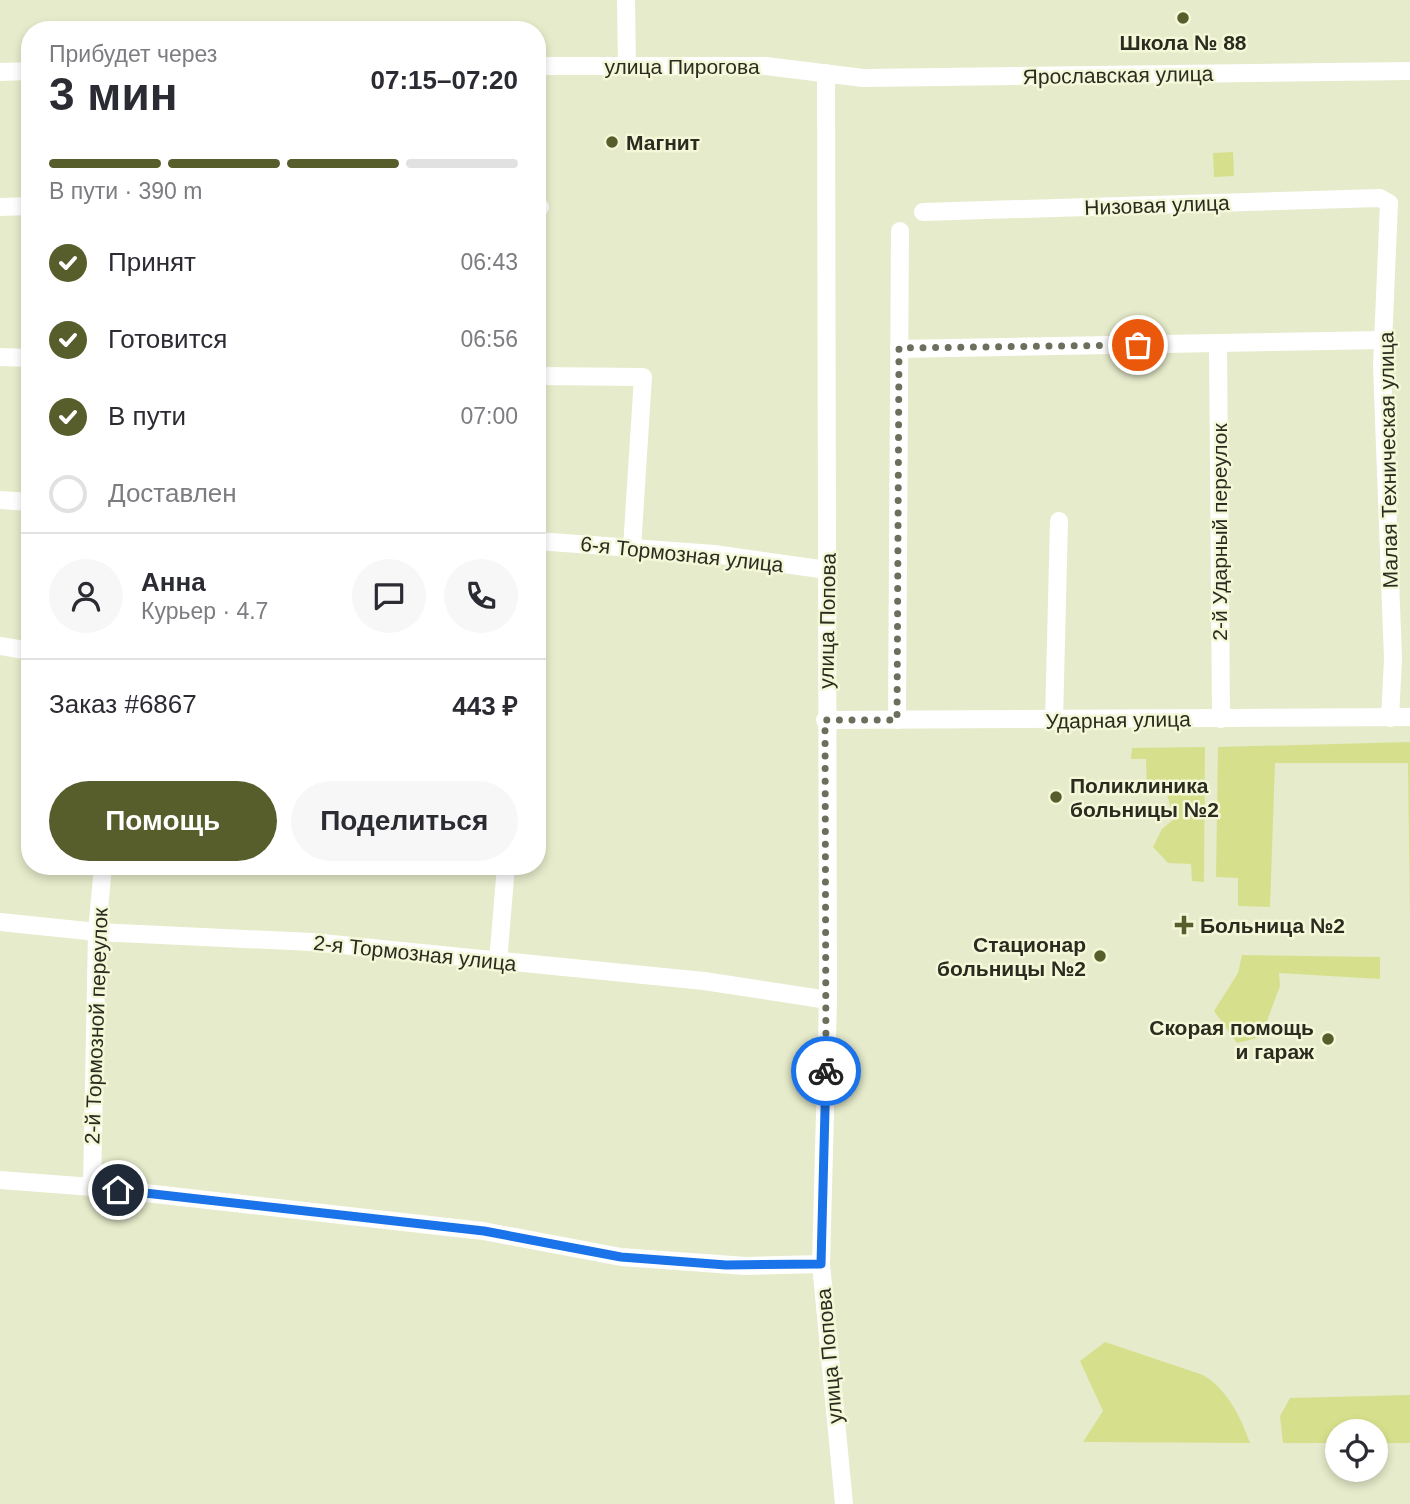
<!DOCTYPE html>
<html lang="ru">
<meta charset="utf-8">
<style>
body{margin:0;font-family:Helvetica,sans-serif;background:#f7f7f7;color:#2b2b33;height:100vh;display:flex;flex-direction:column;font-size:26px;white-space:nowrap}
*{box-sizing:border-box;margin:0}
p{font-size:23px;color:#7c7c81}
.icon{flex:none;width:38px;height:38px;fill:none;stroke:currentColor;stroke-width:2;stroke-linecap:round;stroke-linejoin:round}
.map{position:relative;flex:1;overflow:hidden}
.panel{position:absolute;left:21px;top:21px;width:525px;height:854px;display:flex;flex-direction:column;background:#fff;border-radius:28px;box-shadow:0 4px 10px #0003}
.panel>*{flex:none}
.controls{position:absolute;left:1325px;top:1419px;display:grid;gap:14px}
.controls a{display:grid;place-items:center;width:63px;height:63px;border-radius:50%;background:#fff;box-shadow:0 4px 10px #0003;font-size:35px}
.pin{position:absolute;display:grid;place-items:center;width:60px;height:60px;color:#fff;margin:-30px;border:4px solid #fff;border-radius:50%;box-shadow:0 2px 7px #0007}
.courier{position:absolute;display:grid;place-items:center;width:70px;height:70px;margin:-35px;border:5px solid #1a73e8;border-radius:50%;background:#fff;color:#222;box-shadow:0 2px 9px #0007}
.headline em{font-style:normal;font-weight:700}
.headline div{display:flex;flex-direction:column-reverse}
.headline{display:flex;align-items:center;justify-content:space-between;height:119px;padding:0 28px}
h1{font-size:46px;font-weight:700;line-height:52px}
.bar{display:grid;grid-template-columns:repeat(4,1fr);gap:10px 7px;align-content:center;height:84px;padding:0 28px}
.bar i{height:9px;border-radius:5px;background:#e1e1e2}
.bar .current{background:#575d2b}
.bar p{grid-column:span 4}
.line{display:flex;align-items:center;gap:18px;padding:0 28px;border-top:2px solid #e1e1e2}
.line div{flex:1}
.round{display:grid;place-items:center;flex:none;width:74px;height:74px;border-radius:37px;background:#f7f7f7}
ol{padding:0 28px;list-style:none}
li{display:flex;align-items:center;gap:21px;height:77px}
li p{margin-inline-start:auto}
li .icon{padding:7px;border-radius:50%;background:#575d2b;color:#fff;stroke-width:4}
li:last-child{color:#7c7c81}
li i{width:38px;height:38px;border:4px solid #e1e1e2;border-radius:50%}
.button{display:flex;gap:14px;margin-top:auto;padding:14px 28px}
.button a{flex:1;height:80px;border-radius:42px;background:#575d2b;color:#fff;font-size:28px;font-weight:700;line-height:80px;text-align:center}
.button a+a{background:#f7f7f7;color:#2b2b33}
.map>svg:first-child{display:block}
.green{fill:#d6e08c}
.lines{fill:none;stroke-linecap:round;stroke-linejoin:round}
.minor{stroke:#fff;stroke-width:18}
.done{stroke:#6c6f5c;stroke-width:7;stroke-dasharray:0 12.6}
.route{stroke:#1a73e8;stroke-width:9}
.poi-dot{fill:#575d2b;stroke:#f4f8d8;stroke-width:2.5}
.labels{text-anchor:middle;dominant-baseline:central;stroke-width:5;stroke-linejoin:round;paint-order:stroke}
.poi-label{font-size:21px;font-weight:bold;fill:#2b2c20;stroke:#f4f8d8;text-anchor:start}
.street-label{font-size:21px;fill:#2b2c20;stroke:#f4f8d8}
</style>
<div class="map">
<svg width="1410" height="1504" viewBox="0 0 1410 1504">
<rect width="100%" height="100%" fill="#e6ebcb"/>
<g class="green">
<polygon points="1233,152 1234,176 1214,177 1213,153"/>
<polygon points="1410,742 1410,922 1408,763 1275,763 1270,907 1238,906 1238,878 1216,877 1218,747"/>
<polygon points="1205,747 1204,882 1192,881 1191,864 1168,863 1153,847 1162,829 1174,819 1167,794 1147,794 1146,759 1131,759 1132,748"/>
<polygon points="1242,955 1380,957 1380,979 1279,973 1280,986 1261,1037 1237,1043 1214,1011 1238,973"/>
<path d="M 1105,1342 L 1203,1375 C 1228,1390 1240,1416 1250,1443 L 1083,1442 L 1103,1411 L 1080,1361 Z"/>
<polygon points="1410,1395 1410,1443 1376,1443 1376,1432 1337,1432 1337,1443 1283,1443 1280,1416 1290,1398"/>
</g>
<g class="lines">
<g class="minor">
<polyline points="626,0 627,65"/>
<polyline points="537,66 766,66 863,78 1410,71"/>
<polyline points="0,72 30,71"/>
<polyline points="826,73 828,1000 821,1264 844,1504"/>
<polyline points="0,207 30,206"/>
<polyline points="537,207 540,207"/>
<polyline points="923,212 1380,198 1389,203 1382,366 1393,659 1390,718"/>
<polyline points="1218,344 1221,719"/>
<polyline points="899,349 1383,340"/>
<polyline points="0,357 30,358"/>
<polyline points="537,376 643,377 632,548"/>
<polyline points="0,500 30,502"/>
<polyline points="537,541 714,554 827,570"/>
<polyline points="0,646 30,651"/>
<polyline points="825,720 1410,717"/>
<polyline points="897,720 900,231"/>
<polyline points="1054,721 1059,521"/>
<polyline points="0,922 97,932 312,942 704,981 828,1000"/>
<polyline points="498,962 506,866"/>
<polyline points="0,1180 92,1187 483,1231 621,1257 746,1266 821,1264"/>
<polyline points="92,1187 97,932 103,866"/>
</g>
</g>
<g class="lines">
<polyline class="done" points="826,1071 825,720 897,720 899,348 1138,345"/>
<polyline class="route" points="118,1190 484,1231 621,1257 726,1265 821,1264 826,1071"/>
</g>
<g class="poi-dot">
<circle cx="1183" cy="18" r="7"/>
<circle cx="612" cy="142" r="7"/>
<circle cx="1056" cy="797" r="7"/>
<path d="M1180.5 914.5h7v7h7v7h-7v7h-7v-7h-7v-7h7z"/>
<circle cx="1100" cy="956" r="7"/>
<circle cx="1328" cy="1039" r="7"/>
</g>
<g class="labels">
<g class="poi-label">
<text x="1183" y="42" text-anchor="middle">Школа № 88</text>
<text x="626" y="142">Магнит</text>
<text x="1070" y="785">Поликлиника<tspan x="1070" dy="24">больницы №2</tspan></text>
<text x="1200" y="925">Больница №2</text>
<text x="1086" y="944" text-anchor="end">Стационар<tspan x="1086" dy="24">больницы №2</tspan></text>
<text x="1314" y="1027" text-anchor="end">Скорая помощь<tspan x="1314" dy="24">и гараж</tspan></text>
</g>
<g class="street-label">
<text x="682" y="66">улица Пирогова</text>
<text transform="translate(1118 75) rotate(-1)">Ярославская улица</text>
<text transform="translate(1157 205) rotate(-2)">Низовая улица</text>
<text transform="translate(1388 460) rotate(-91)">Малая Техническая улица</text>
<text transform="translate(1219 532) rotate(-90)">2-й Ударный переулок</text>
<text transform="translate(682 554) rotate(6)">6-я Тормозная улица</text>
<text transform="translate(827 621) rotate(-89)">улица Попова</text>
<text transform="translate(1118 720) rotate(-1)">Ударная улица</text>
<text transform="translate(415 953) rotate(6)">2-я Тормозная улица</text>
<text transform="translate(96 1026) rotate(-88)">2-й Тормозной переулок</text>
<text transform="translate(829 1356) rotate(-95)">улица Попова</text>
</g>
</g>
</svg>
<div class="controls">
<a><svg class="icon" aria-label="locate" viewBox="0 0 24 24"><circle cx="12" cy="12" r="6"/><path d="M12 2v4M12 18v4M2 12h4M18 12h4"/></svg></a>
</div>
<div class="pin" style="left:1138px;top:345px;background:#ea580c"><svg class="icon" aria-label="bag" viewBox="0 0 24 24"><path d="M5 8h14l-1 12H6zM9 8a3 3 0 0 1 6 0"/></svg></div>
<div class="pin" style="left:118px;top:1190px;background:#1f2937"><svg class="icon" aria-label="home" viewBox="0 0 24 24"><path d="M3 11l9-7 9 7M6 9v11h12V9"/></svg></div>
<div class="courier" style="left:826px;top:1071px"><svg class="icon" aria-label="bike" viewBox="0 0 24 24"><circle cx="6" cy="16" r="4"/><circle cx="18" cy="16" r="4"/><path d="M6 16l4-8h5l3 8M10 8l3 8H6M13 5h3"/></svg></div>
<section class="panel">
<div class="headline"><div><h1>3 мин</h1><p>Прибудет через</p></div><em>07:15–07:20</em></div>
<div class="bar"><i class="current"></i><i class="current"></i><i class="current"></i><i></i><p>В пути · 390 m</p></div>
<ol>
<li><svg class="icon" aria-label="check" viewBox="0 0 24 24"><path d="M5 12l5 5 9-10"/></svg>Принят<p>06:43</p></li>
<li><svg class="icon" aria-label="check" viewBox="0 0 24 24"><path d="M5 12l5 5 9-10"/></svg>Готовится<p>06:56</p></li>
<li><svg class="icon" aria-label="check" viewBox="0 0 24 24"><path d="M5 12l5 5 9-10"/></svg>В пути<p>07:00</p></li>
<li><i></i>Доставлен</li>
</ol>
<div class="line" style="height:126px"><a class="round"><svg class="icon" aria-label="person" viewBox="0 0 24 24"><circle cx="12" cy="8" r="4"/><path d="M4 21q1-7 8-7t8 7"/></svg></a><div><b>Анна</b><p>Курьер · 4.7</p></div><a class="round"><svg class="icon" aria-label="chat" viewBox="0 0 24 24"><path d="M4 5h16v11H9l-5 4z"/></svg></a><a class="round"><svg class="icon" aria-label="phone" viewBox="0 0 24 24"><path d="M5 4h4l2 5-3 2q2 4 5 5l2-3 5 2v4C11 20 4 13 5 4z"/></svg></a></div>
<div class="line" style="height:91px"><div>Заказ #6867</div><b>443 ₽</b></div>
<div class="button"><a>Помощь</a><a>Поделиться</a></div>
</section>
</div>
